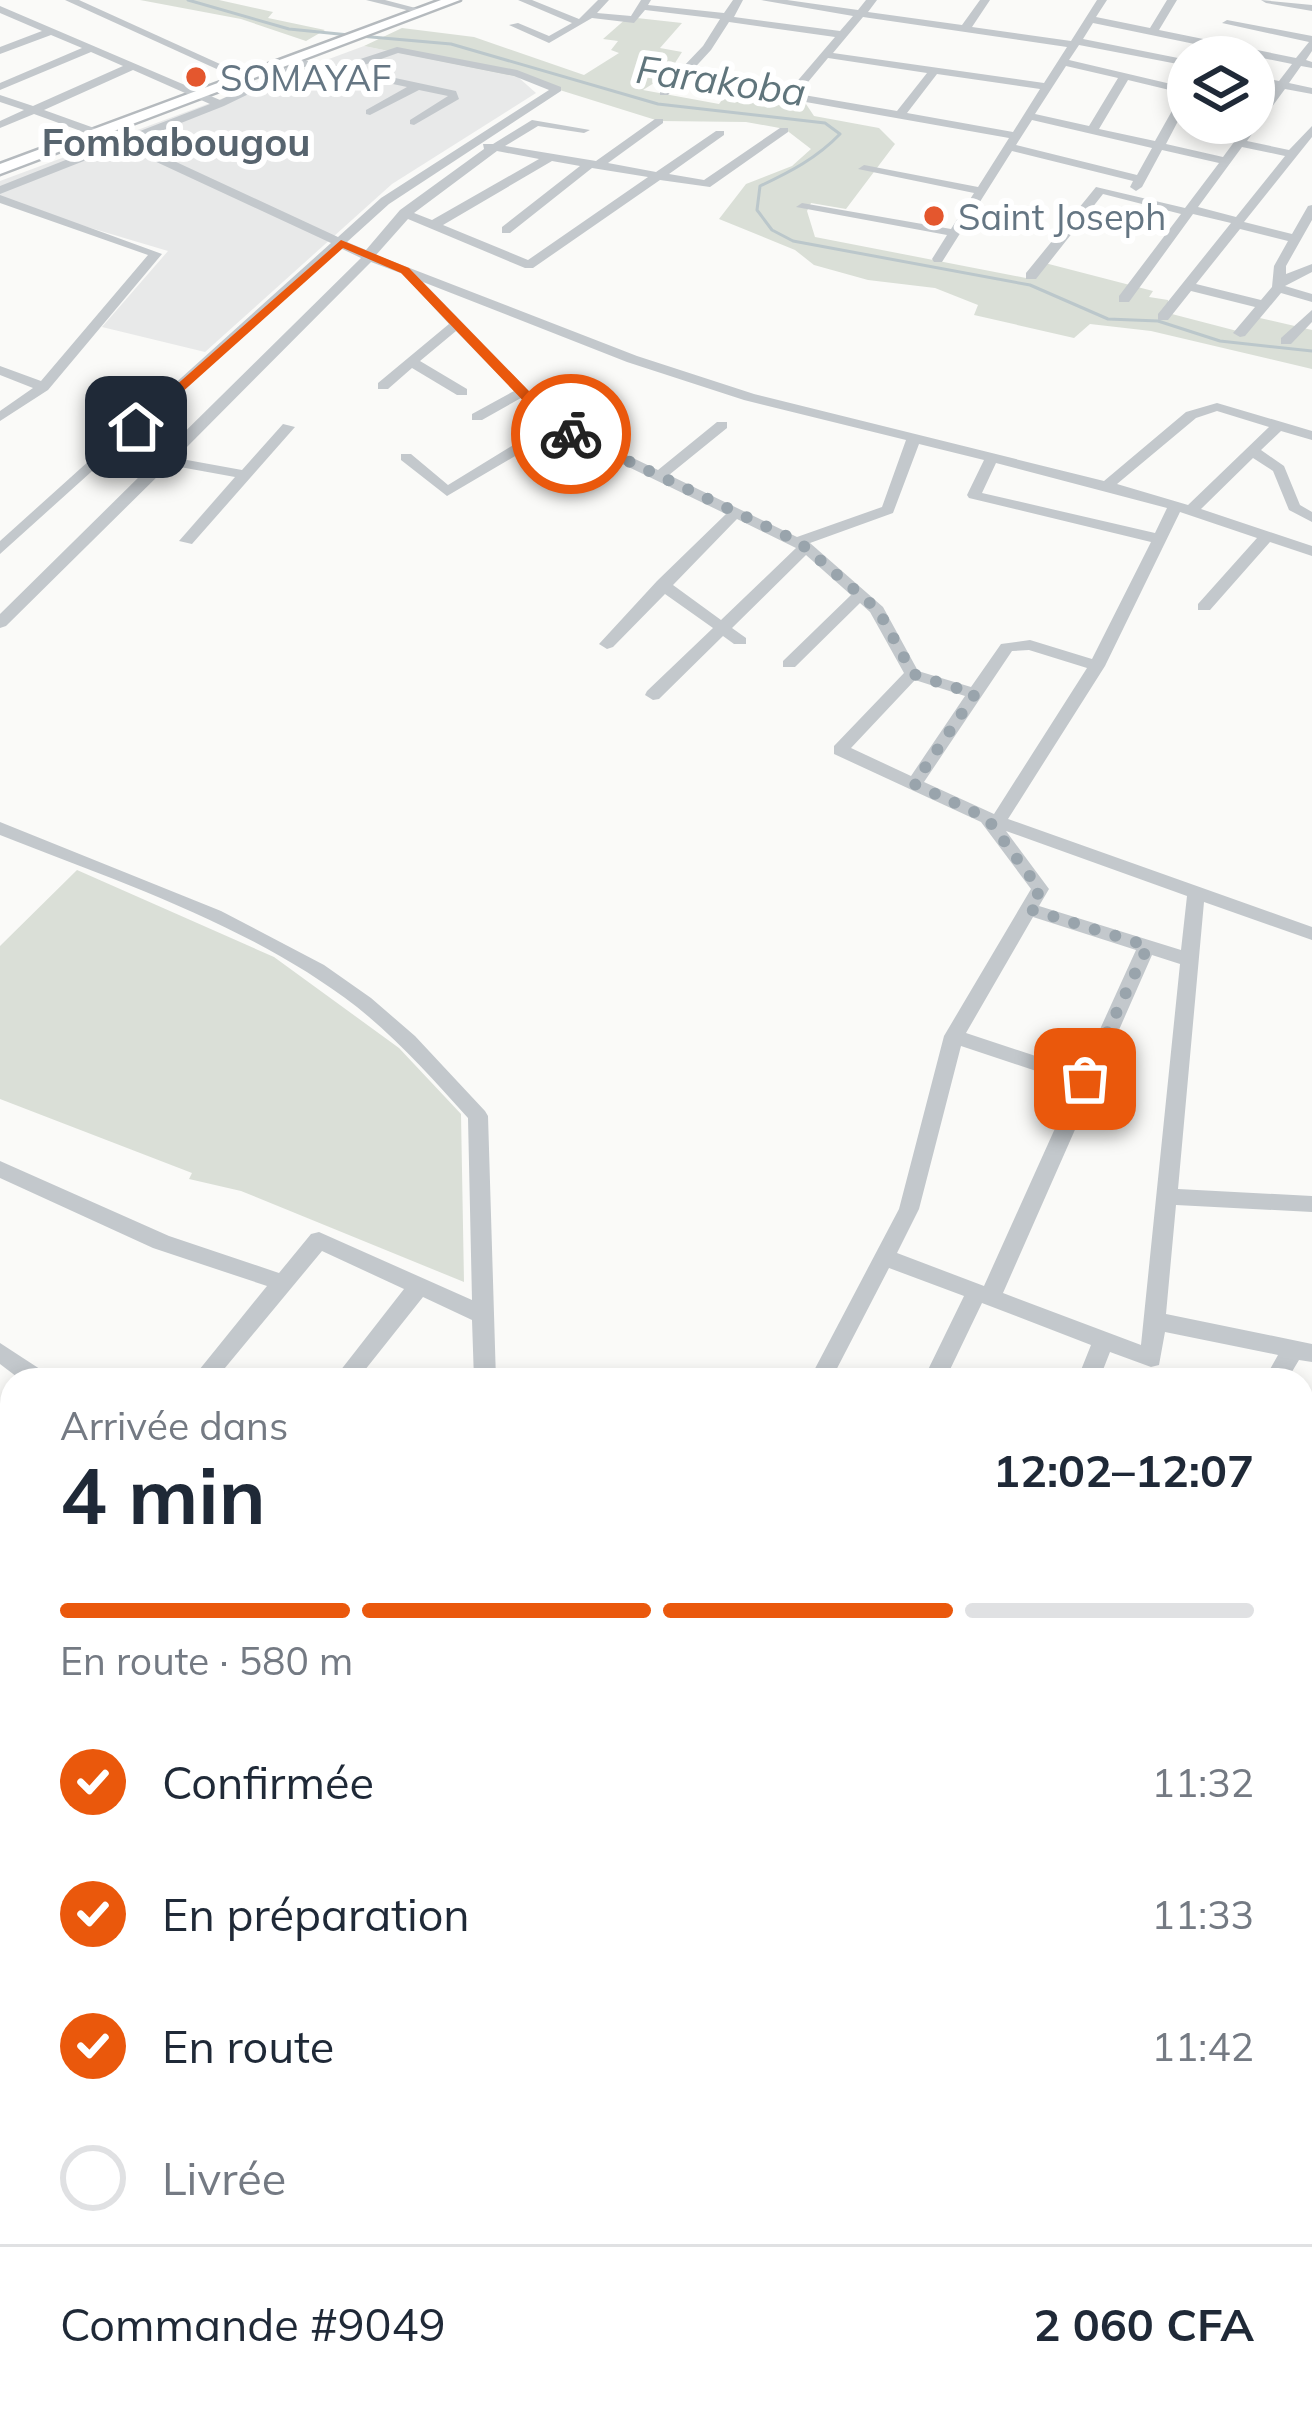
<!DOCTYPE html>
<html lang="fr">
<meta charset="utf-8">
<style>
body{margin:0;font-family:Mulish,sans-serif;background:#f6f6f7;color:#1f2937;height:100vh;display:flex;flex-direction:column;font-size:45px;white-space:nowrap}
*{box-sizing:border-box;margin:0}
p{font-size:39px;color:#747a83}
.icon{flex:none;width:66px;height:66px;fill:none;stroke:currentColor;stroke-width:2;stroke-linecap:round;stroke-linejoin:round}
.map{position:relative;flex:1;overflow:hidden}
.details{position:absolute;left:0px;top:1368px;width:1314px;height:1059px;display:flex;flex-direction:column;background:#fff;border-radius:36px 36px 0 0;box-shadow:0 6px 18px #0003}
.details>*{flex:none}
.buttons{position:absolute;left:1167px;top:36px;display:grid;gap:24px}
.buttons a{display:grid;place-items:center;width:108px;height:108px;border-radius:50%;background:#fff;box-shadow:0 6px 18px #0003;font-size:60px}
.pin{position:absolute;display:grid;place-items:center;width:102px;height:102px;color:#fff;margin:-51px;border-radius:24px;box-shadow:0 6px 18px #0006}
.courier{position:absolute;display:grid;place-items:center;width:120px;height:120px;margin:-60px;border:9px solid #ea580c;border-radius:50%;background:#fff;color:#222;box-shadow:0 3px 15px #0007}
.head em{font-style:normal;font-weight:700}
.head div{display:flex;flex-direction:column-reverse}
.head{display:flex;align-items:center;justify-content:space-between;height:204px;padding:0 60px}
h1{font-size:78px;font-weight:700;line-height:90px}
.bar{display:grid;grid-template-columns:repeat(4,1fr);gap:18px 12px;align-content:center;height:144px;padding:0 60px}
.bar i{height:15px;border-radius:9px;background:#e0e1e3}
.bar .current{background:#ea580c}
.bar p{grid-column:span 4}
.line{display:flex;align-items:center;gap:30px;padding:0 60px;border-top:3px solid #e0e1e3}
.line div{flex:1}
ol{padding:0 60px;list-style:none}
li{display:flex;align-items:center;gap:36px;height:132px}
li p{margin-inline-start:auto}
li .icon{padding:12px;border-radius:50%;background:#ea580c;color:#fff;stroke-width:4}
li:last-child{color:#747a83}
li i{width:66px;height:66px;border:6px solid #e0e1e3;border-radius:50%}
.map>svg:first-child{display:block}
.built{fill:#e8e9e9}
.green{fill:#dadfd7}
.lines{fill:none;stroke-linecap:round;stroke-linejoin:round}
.stream{stroke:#bbc7cb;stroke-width:3}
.major-casing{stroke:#b5babe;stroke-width:5}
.minor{fill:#c3c8cc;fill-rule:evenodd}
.major{fill:#fff;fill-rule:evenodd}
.route{fill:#ea580c}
.done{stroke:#99a4ac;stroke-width:12;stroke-dasharray:0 21.6}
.poi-dot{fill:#e4572e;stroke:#fff;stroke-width:4.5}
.labels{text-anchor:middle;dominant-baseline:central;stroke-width:12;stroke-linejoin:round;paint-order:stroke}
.far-poi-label{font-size:36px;fill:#657683;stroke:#fff;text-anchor:start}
.far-water-label{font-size:39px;font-style:italic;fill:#60757c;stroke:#fff}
.far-neighbourhood-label{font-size:39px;font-weight:bold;fill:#57646e;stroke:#fff}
</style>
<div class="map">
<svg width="1312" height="2426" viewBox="0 0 1312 2426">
<rect width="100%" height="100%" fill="#fafaf8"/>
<polygon class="built" points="364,46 518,77 536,93 392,184 205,352 102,327 168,251 0,201 0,181"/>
<g class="green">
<polygon points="140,0 219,0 273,12 268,18 325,30 306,41 241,19"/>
<polygon points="628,17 682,23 660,48 682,52 668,74 643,90 719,104 731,88 804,101 814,116 879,128 895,144 846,209 811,203 807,211 815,237 1026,278 1041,262 1153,291 1149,297 1168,300 1168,313 1241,332 1251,316 1312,330 1312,369 1151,331 1090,324 1074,338 974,315 978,305 935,288 868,280 814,265 795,250 719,219 746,184 792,166 811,149 785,129 746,122 659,121 518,77 364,46 402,28 474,37 584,75 619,53 611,50 618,41 603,39"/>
<polygon points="77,870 274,957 399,1048 461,1114 464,1282 241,1191 189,1179 192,1173 0,1099 0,946"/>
</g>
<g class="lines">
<g class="stream">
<polyline points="188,0 289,29 349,35"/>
<path d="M 360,36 L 451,44 L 658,104 L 825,123 L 840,134 C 817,158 790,172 760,186 L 757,210 L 772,230 L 793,241 L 1030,285 L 1108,319 L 1158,321 L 1220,341 L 1312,351"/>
</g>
<g class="major-casing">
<polygon id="major" points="441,0 460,0 0,174 0,164"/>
</g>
<g class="minor">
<polygon points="65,0 79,0 242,74 232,76"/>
<polygon points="366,0 385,0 427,11 422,14"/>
<path d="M 518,0 L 532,0 L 579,19 L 598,0 L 609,0 L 597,13 L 631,16 L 641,0 L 651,0 L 648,5 L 724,13 L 733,0 L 743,0 L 734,17 L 840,31 L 853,16 L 761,0 L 787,0 L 858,10 L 866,0 L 877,0 L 868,12 L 962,25 L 980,0 L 990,0 L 972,27 L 1071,41 L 1097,0 L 1107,0 L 1096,17 L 1150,28 L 1167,0 L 1177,0 L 1159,30 L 1296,58 L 1309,42 L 1222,23 L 1227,20 L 1312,36 L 1312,51 L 1306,60 L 1312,62 L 1312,68 L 1301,66 L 1289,83 L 1312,88 L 1312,94 L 1285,89 L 1247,141 L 1289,150 L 1312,126 L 1312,137 L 1244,222 L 1292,234 L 1308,206 L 1312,205 L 1312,220 L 1286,266 L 1286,274 L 1312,264 L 1312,272 L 1285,286 L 1312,294 L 1312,302 L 1281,293 L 1245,336 L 1240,337 L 1233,333 L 1255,307 L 1191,291 L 1168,320 L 1158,320 L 1158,314 L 1231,223 L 1193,214 L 1129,302 L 1119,302 L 1119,296 L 1181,214 L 1103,194 L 1036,279 L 1026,279 L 1026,273 L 1096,187 L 1185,208 L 1219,163 L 1162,150 L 1142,187 L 1136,191 L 1130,187 L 1133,181 L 1012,151 L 942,262 L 934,262 L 932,259 L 947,235 L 796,207 L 802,203 L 951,229 L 974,193 L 858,169 L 864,165 L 978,187 L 1009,138 L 682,80 L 668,95 L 660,95 L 660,91 L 703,46 L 720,19 L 645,10 L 634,23 L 592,18 L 549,43 L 509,25 L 518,23 L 549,36 L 572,23 ZM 863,17 L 1067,47 L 1044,83 L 833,53 ZM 729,22 L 835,37 L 788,92 L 688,75 L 711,50 ZM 1093,23 L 1292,64 L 1279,81 L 1254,76 L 1254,82 L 1275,87 L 1254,115 L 1254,123 L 1248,123 L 1223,157 L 1166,144 L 1188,102 L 1188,88 L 1069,60 L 1079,45 L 1188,66 L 1188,60 L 1083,39 ZM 828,58 L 927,73 L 897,111 L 798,94 ZM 1066,66 L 1118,78 L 1089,126 L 1035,114 ZM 937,74 L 1040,89 L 1013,132 L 907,113 ZM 1128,80 L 1182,93 L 1155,141 L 1099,129 ZM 1032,120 L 1152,148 L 1137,175 L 1016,145 ZM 1242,147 L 1285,156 L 1236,217 L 1198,207 ZM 1240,229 L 1288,241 L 1274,266 L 1272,287 L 1261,300 L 1196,284 Z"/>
<polygon points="1261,0 1312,5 1312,11 1266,3"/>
<path d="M 0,6 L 220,100 L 295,64 L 289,62 L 289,58 L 339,66 L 397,47 L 517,70 L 561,87 L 561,91 L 389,204 L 347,242 L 366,250 L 400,210 L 484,149 L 483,144 L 493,144 L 532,120 L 590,130 L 584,133 L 538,126 L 505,146 L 596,161 L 655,119 L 663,119 L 663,123 L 608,163 L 656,172 L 716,131 L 724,131 L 724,135 L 669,174 L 704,180 L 780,128 L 788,128 L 788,132 L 710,187 L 660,180 L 533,268 L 525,268 L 408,219 L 376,255 L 637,356 L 754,394 L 1104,481 L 1186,412 L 1217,403 L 1312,431 L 1312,440 L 1281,431 L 1261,450 L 1284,466 L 1300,505 L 1312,512 L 1312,522 L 1289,510 L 1273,471 L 1253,458 L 1201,509 L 1312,546 L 1312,556 L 1270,542 L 1210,610 L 1198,610 L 1198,604 L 1257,538 L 1180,512 L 1105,666 L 1008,819 L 1312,927 L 1312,940 L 1204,902 L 1178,1189 L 1312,1196 L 1312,1212 L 1176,1205 L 1166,1314 L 1312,1344 L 1312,1362 L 1299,1360 L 1287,1380 L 1264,1380 L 1278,1355 L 1165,1332 L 1159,1365 L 1151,1367 L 1110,1352 L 1099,1380 L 1077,1380 L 1091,1345 L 982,1303 L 945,1380 L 923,1380 L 964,1296 L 889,1268 L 831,1380 L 809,1380 L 899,1209 L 944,1036 L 1031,889 L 981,822 L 834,754 L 834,746 L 904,673 L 870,612 L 860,603 L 795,667 L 783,667 L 783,661 L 851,595 L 806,555 L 732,628 L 746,638 L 746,644 L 734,644 L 723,636 L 659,699 L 653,700 L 645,695 L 647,691 L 713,628 L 665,594 L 613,647 L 607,649 L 599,644 L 657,581 L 726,514 L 556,432 L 447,496 L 401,460 L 401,454 L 411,454 L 448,485 L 546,425 L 521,398 L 482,420 L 472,420 L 472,414 L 514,391 L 456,331 L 420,361 L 467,389 L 467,395 L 457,395 L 412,368 L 388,389 L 378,389 L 378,383 L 449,324 L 403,274 L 371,262 L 176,458 L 242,470 L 283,424 L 295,427 L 192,544 L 179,541 L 235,477 L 169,465 L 6,626 L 0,628 L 0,614 L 361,258 L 340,248 L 0,554 L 0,541 L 331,243 L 122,146 L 0,194 L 0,186 L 111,142 L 34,114 L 0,128 L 0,121 L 24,110 L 0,102 L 0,95 L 33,106 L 123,66 L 91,52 L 0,90 L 0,83 L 82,48 L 51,35 L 0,54 L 0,47 L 42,31 L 0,13 ZM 398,53 L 514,76 L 549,90 L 381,198 L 338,237 L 133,142 L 224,106 L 307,66 L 328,70 L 281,87 L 281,91 L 341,73 L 407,87 L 366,110 L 366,114 L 370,115 L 419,90 L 448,96 L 410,120 L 410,124 L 414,125 L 459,99 L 456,91 L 353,69 ZM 133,70 L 210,104 L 122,138 L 44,110 ZM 497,151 L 539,159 L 432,220 L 414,213 ZM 552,161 L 580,166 L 502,227 L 502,233 L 510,233 L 592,168 L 648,177 L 528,260 L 443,225 ZM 423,282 L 627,362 L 744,400 L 906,440 L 882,507 L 797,537 L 669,475 L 727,428 L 727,422 L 717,422 L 658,470 L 560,423 ZM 1217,411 L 1269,427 L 1188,505 L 1117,484 L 1196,418 ZM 919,444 L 984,460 L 967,495 L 969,498 L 1151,542 L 1092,659 L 1030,640 L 1001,644 L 971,687 L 918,671 L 883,607 L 810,543 L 893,513 ZM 996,463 L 1167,508 L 1155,533 L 982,493 ZM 737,519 L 796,548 L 721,620 L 673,585 ZM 1029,650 L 1087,668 L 994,814 L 924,782 L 1012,651 ZM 915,680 L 965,696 L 911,776 L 851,748 ZM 1006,831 L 1187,896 L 1181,950 L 1039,906 L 1049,889 ZM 1033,917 L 1136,950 L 1081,1071 L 966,1033 ZM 1152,955 L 1180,964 L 1141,1345 L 1003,1293 ZM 961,1046 L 1075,1084 L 984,1286 L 897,1253 L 919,1209 Z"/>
<polygon points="0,195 162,254 48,390 0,421 0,411 33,388 0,375 0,366 41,381 148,255 0,203"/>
<polygon points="1312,310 1312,322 1291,344 1281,344 1281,338"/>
<path d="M 0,822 L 221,911 L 324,965 L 371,998 L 415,1036 L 485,1111 L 488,1116 L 496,1380 L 474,1380 L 472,1320 L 423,1297 L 357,1380 L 333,1380 L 404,1289 L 322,1251 L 215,1380 L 191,1380 L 267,1286 L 153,1248 L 0,1178 L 0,1161 L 169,1236 L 279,1273 L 311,1234 L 319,1232 L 472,1300 L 468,1118 C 433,1079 398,1040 357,1007 C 252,926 122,883 0,835 Z"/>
<polygon points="0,1343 46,1373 49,1380 21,1380 0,1364"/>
<polygon points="0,1426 12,1432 12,1456 0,1450"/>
<polygon points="12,1512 12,1539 0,1546 0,1519"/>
<polygon points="1312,1518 1312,1557 1302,1564 1302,1525"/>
<polygon points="12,1731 12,1761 0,1767 0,1737"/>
<polygon points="12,1957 12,1996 0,2003 0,1965"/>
<polygon points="0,2027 12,2033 12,2067 0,2061"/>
<polygon points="1302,2076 1312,2080 1312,2111 1302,2107"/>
<polygon points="12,2303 12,2339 0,2344 0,2308"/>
<polygon points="400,2415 438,2415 433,2426 395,2426"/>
<polygon points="1022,2415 1054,2415 1057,2426 1025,2426"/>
<rect x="1106" y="2415" width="32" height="11"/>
</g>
<use href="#major" class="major"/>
</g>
<polygon class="route" points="341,240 409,268 560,423 576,431 576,437 550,429 401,273 343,248 141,429 132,429 132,424"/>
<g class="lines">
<polyline class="done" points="571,434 799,542 878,610 913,674 975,694 914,784 987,818 1040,890 1029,909 1148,946 1085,1079"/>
</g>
<g class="poi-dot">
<circle cx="196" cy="77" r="12"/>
<circle cx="934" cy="216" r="12"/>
</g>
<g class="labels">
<g class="far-poi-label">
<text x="220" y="77">SOMAYAF</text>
<text x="958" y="216">Saint Joseph</text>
</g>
<g class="far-water-label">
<text transform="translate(721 80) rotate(8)">Farakoba</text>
</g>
<g class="far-neighbourhood-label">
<text x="176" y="141">Fombabougou</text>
</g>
</g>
</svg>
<div class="buttons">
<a><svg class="icon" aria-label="layers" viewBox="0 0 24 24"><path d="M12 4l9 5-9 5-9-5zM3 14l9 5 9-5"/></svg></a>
</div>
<div class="pin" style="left:1085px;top:1079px;background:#ea580c"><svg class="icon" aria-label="bag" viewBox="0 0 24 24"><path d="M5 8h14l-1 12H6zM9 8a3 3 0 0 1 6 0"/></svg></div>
<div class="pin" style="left:136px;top:427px;background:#1f2937"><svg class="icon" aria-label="home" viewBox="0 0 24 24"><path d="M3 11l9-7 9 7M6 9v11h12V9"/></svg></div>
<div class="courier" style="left:571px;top:434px"><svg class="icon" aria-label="bike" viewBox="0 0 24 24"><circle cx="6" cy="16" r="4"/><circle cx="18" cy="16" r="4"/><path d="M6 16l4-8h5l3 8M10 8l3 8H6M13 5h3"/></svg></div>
<section class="details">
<div class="head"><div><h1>4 min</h1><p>Arrivée dans</p></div><em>12:02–12:07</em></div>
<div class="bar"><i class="current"></i><i class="current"></i><i class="current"></i><i></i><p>En route · 580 m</p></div>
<ol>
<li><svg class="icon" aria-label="check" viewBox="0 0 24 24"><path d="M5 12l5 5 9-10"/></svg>Confirmée<p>11:32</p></li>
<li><svg class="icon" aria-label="check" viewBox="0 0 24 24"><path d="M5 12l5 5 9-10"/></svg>En préparation<p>11:33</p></li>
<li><svg class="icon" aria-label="check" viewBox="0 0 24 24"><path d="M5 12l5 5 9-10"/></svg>En route<p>11:42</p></li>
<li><i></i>Livrée</li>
</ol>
<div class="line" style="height:156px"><div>Commande #9049</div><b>2 060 CFA</b></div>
</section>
</div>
